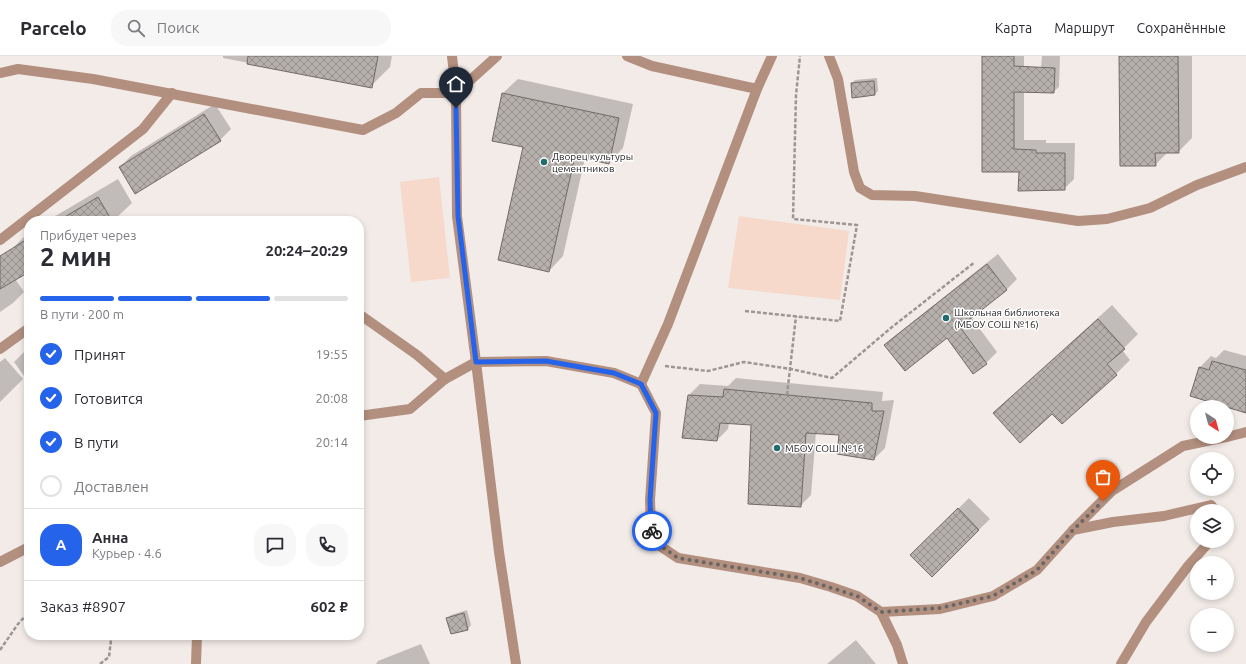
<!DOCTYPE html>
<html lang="ru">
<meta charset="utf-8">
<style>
body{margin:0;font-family:Ubuntu,sans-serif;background:#f7f7f7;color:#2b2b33;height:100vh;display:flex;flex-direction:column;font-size:15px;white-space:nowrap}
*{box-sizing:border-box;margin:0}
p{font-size:13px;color:#7c7c81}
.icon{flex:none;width:22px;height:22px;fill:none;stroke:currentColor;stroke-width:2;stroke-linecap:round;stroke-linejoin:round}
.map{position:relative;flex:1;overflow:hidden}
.panel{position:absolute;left:24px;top:160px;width:340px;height:424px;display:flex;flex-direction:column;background:#fff;border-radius:16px;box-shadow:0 2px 6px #0003}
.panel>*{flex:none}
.needle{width:26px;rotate:144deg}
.controls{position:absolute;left:1190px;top:344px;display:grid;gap:8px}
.controls a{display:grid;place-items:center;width:44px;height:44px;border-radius:50%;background:#fff;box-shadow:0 2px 6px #0003;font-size:20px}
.pin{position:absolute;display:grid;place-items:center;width:34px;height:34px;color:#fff;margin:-41px -17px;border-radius:50% 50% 50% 0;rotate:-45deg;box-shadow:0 0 4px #0007}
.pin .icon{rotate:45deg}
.courier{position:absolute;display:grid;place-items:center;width:40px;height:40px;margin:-20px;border:3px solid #2563eb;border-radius:50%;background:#fff;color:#222;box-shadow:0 1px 5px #0007}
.summary em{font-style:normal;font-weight:700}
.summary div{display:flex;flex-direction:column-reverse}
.summary{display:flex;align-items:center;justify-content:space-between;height:68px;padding:0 16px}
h1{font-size:26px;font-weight:700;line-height:30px}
.bar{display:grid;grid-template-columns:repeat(4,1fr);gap:6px 4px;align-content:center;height:48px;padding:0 16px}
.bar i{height:5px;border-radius:3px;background:#e1e1e2}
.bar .on{background:#2563eb}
.bar p{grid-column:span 4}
.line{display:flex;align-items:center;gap:10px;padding:0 16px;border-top:1px solid #e1e1e2}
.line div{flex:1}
.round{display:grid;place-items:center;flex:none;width:42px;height:42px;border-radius:16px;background:#f7f7f7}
ol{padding:0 16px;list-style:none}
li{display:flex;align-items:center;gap:12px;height:44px}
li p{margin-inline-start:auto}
li .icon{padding:4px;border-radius:50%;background:#2563eb;color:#fff;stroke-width:4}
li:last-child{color:#7c7c81}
li i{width:22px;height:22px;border:2px solid #e1e1e2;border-radius:50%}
header{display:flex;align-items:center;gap:24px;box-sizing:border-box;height:56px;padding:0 20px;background:#fff;border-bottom:1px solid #e1e1e2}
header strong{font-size:19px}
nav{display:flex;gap:22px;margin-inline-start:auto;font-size:14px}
.search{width:280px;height:36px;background:#f7f7f7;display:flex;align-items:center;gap:10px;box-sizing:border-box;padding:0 14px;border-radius:16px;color:#7c7c81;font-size:15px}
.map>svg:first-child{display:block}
.pitch{fill:#f6d9cb}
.shadow{fill:#0003}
.building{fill:url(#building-cross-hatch);stroke:#706a68}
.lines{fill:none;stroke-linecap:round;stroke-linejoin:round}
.path{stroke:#9b9694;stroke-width:2.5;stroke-dasharray:4 2;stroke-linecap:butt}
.lane{stroke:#b28f7e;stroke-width:10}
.street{stroke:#b28f7e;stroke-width:10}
.done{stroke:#6a6664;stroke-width:4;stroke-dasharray:0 7.2}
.route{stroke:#2563eb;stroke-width:5}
.poi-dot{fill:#216d6e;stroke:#fff;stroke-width:1.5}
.labels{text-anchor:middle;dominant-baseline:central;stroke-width:3;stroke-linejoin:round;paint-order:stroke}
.poi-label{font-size:10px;fill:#201e1d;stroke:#fff;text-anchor:start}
</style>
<header>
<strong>Parcelo</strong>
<div class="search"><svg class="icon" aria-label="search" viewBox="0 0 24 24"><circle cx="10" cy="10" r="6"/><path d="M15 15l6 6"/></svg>Поиск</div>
<nav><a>Карта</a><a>Маршрут</a><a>Сохранённые</a></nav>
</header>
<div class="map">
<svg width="1246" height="608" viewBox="0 0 1246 608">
<defs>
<pattern id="building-cross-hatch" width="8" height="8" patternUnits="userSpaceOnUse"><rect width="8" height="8" fill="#b6b0ad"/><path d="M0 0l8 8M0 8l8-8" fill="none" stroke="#948f8c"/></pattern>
</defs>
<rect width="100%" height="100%" fill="#f2ebe8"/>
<g class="pitch">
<polygon points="439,121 450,222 411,226 400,126"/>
<polygon points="739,160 849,175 840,244 728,232"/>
</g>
<g class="shadow">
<polygon points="223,0 392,0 390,11 371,30 223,2"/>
<polygon points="983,0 1024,0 1024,84 1046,84 1046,87 1075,87 1074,123 1064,133 1020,115"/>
<polygon points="1042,0 1060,0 1059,31 1053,36 1039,36"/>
<polygon points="1120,0 1192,0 1192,82 1178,96 1168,96 1155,109"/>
<polygon points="877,22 878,35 875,38 852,27 855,24"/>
<polygon points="518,23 633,48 623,92 609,107 585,102 563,200 549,215 524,91 493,84 503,37"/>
<polygon points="215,48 231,73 220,84 120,111 131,100"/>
<polygon points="118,123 132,147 113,165 47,165"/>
<polygon points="29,176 29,215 10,195"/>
<polygon points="998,198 1017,223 1007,233 971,261 997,296 986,307 973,316 947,281 885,289 896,279"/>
<polygon points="8,212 24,236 13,247 0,256 0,218"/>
<polygon points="1112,249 1138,278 1122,294 1130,304 1116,318 1053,356 994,357"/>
<polygon points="29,291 29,327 14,306"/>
<polygon points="1224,294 1246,300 1246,356 1200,311 1211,300 1216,302"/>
<polygon points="5,302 23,323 0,346 0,306"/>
<polygon points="736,322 883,336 882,345 894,344 885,392 874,403 840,378 816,376 811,439 800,450 752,368 729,367 728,373 717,384 689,339 700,328 728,330"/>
<polygon points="969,442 990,463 932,520 912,499"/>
<polygon points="467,554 471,569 468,573 447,562 451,559"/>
<polygon points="856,584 876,608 827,608"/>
<polygon points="421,588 430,608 376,608 378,605"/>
</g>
<g class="building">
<polygon points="248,0 378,0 372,32 247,8"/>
<polygon points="982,0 1014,0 1014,10 1055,12 1054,37 1014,36 1014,93 1036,94 1036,97 1065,97 1065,134 1018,135 1019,116 982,116"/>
<polygon points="1119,0 1178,0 1179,97 1155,97 1156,110 1120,110"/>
<polygon points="872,25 874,25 875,39 852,42 851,27"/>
<polygon points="502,37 619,62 609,108 575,100 549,216 498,204 523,91 492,85"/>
<polygon points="204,58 221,85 135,138 119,111"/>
<polygon points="98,141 112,165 58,165"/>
<polygon points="29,182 29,216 0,233 0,200"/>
<polygon points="987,208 1007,234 960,271 987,308 973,318 947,282 905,315 884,289"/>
<polygon points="1098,263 1125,293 1107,308 1117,319 1062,368 1052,358 1020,387 993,357"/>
<polygon points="1212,305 1246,314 1246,357 1190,340 1199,311 1209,314"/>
<polygon points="724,333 872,347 872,355 884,355 874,404 837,398 839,379 806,377 801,451 748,448 751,369 720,367 717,385 682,382 688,339 723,341"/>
<polygon points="958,452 979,474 932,521 910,499"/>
<polygon points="464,557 468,574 451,578 446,562"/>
</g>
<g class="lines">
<g class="path">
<polyline points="745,255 840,265 857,169 793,163 796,39 800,0"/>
<polyline points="665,310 708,315 744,306 791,313 832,322 892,271 975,206"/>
<polyline points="787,339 796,260"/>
<polyline points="0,594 18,568 29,556"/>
<polyline points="100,608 109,601 111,584 116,579"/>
</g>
<g class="lane">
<polyline points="627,0 652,10 757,33"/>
<polyline points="829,0 838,23 854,116 860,132 872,139 915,140 1078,165 1107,163 1150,152 1197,129 1246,111"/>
<polyline points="0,17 18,13 93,23 363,74 396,57 421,37 456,37 497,0"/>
<polyline points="0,184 143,73 172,37"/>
<polyline points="476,306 499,496 516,608"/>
<polyline points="359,360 410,353 445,323"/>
<polyline points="1073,474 1113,466 1164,460 1211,449 1216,455"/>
<polyline points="0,506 29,491"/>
<polyline points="881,556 897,589 903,608"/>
<polyline points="196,608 197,579"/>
<polyline points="1121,608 1146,566 1188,510 1210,485"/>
</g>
<g class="street">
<polyline points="452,0 456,37 457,160 476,306"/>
<polyline points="359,258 417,299 445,323 476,306 546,305 614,317 641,328"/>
<polyline points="0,293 29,272"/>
<polyline points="641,328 656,357 650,444 651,470 657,488 678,502 800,522 831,531 857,540 881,556 940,553 993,540 1037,514 1073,474 1112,435 1183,390 1226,381"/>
<polyline points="641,328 668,268 757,33 772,0"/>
<polyline points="1227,381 1246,376"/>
</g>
</g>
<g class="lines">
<polyline class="done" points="652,475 658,488 678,502 800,522 857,540 881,556 940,552 993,540 1037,514 1073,474 1103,445"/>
<polyline class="route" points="456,52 458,160 476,306 546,305 614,317 641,328 656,357 650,444 651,470 652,475"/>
</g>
<g class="poi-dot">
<circle cx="544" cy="106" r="4"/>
<circle cx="946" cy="262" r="4"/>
<circle cx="777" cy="392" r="4"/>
</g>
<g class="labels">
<g class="poi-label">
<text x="552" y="100">Дворец культуры<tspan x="552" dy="12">цементников</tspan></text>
<text x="954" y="256">Школьная библиотека<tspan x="954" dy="12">(МБОУ СОШ №16)</tspan></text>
<text x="785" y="392">МБОУ СОШ №16</text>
</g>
</g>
</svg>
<div class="controls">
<a><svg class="needle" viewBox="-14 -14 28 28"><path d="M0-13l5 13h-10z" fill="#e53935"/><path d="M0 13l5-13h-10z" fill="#7c7c81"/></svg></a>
<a><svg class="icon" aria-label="locate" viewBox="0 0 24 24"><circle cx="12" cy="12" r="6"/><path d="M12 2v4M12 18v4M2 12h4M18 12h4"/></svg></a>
<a><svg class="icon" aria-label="layers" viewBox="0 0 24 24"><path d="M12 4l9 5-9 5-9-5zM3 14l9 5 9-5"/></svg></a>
<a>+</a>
<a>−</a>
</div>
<div class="pin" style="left:1103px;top:445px;background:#ea580c"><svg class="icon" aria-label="bag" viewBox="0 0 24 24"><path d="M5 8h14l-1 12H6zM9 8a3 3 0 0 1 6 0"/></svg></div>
<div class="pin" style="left:456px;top:52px;background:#1f2937"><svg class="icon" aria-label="home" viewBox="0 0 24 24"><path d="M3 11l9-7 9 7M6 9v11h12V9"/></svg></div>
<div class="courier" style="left:652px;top:475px"><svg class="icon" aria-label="bike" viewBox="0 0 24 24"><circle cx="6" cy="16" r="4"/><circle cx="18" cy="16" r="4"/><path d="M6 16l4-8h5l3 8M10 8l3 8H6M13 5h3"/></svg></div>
<section class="panel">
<div class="summary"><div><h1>2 мин</h1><p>Прибудет через</p></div><em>20:24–20:29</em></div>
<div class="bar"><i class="on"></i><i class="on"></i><i class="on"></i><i></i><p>В пути · 200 m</p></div>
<ol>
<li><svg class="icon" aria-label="check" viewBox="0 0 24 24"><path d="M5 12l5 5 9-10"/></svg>Принят<p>19:55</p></li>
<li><svg class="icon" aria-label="check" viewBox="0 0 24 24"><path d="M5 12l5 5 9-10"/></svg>Готовится<p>20:08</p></li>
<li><svg class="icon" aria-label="check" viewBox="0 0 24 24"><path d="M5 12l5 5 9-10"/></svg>В пути<p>20:14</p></li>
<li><i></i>Доставлен</li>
</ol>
<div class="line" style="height:72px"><b class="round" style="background:#2563eb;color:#fff">А</b><div><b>Анна</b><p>Курьер · 4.6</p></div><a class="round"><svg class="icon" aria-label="chat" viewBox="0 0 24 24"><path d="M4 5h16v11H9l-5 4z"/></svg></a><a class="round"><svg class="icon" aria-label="phone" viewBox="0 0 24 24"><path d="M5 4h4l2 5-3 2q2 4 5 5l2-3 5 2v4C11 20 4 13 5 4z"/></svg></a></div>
<div class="line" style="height:52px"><div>Заказ #8907</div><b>602 ₽</b></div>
</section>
</div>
